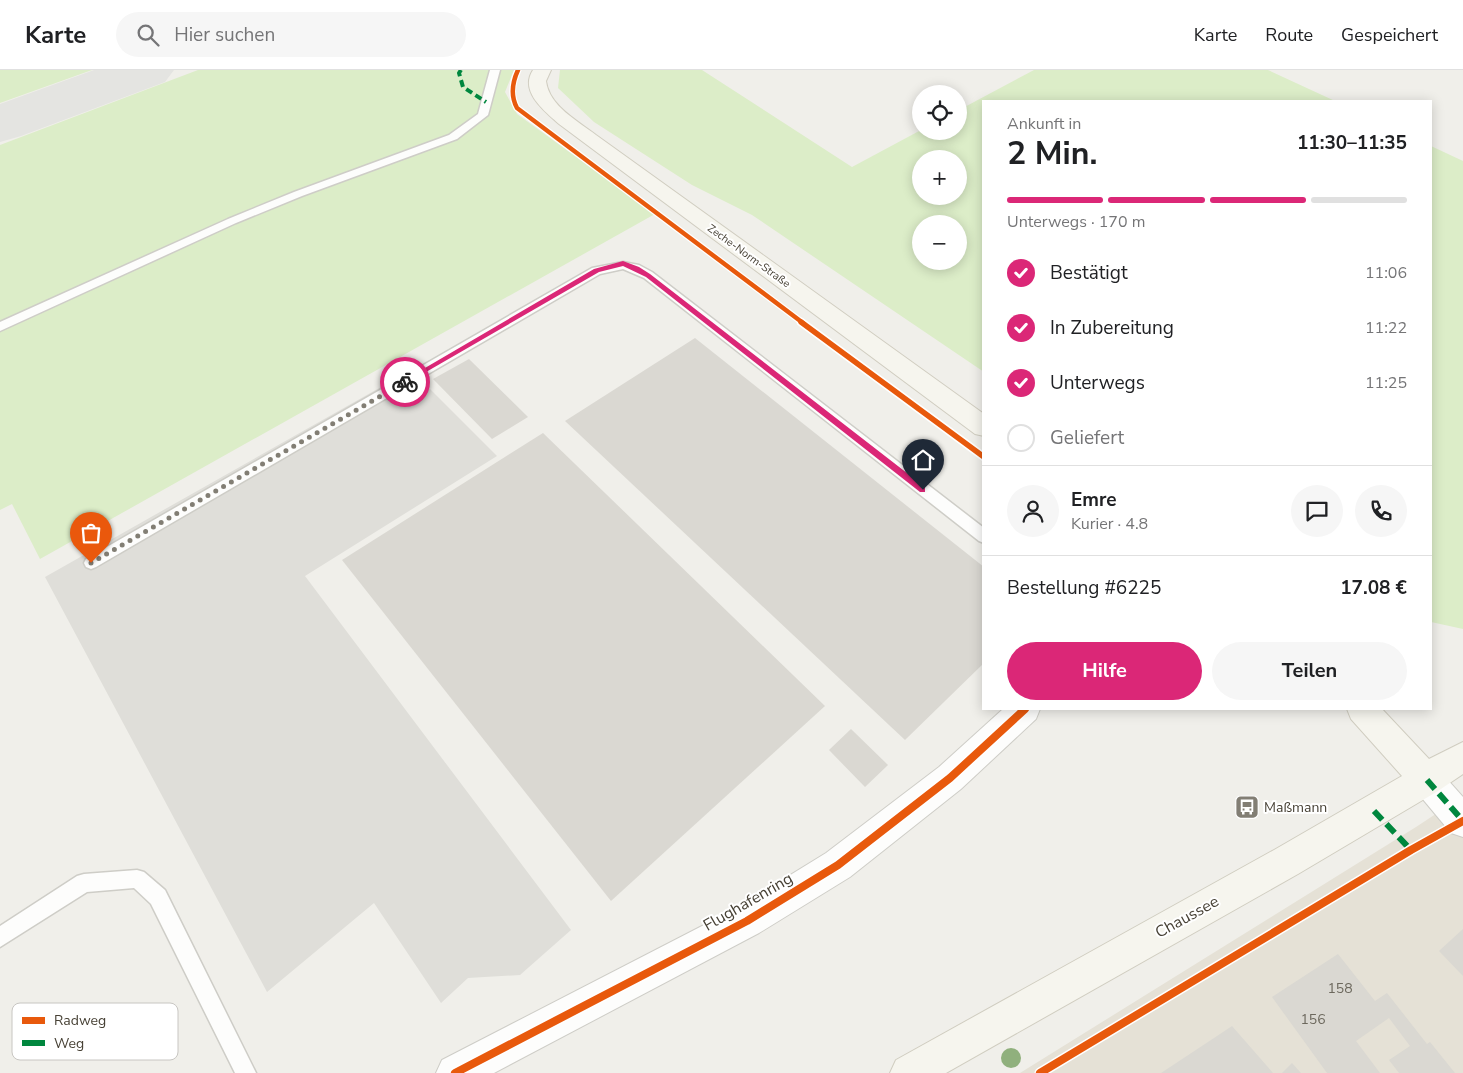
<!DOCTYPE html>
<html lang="de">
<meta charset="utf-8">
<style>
body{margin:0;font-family:"Nunito Sans",sans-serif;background:#f6f6f6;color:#202124;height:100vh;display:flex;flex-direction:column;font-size:19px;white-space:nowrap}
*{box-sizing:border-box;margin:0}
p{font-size:16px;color:#757577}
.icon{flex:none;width:28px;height:28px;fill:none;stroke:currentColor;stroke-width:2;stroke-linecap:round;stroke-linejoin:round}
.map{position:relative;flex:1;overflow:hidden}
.panel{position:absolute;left:982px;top:30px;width:450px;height:610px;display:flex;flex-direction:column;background:#fff;border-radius:0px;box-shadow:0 2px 12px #0003}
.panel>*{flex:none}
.fabs{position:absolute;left:912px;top:15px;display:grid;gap:10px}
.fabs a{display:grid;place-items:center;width:55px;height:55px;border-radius:50%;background:#fff;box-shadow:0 2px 12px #0003;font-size:25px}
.pin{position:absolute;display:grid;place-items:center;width:42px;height:42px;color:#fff;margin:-51px -21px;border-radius:50% 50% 50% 0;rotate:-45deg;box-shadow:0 0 5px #0007}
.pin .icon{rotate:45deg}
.courier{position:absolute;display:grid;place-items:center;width:50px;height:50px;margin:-25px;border:4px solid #db2777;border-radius:50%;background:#fff;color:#222;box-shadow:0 1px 6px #0007}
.summary em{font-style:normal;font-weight:700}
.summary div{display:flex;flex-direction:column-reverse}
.summary{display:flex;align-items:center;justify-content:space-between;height:85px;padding:0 25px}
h1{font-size:32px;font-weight:700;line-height:38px}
.bar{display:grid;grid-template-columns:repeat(4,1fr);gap:8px 5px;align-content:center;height:60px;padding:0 25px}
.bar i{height:6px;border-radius:4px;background:#e0e0e0}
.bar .current{background:#db2777}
.bar p{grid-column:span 4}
.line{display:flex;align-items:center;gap:12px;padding:0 25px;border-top:1px solid #e0e0e0}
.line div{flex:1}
.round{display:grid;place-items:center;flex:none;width:52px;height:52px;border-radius:26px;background:#f6f6f6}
ol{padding:0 25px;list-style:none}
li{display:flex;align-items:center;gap:15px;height:55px}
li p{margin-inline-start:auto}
li .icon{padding:5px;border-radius:50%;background:#db2777;color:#fff;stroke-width:4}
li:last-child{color:#757577}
li i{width:28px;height:28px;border:2px solid #e0e0e0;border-radius:50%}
.action{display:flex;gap:10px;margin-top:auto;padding:10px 25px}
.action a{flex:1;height:58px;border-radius:30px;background:#db2777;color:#fff;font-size:20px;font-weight:700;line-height:58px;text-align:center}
.action a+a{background:#f6f6f6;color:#202124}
header{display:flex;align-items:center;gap:30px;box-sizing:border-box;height:70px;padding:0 25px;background:#fff;border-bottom:1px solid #e0e0e0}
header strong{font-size:24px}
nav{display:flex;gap:28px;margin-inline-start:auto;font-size:18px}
.search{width:350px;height:45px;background:#f6f6f6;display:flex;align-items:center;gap:12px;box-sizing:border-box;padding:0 18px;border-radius:28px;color:#757577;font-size:19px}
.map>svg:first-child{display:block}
.residential{fill:#e5e1d6}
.green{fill:#dcedc8;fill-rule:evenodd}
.parking{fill:#dfded9}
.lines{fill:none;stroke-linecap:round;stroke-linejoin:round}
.taxiway{fill:#e4e4e1;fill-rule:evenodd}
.building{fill:#dad8d2}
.lane-casing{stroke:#cecdc7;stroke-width:3}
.street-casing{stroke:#cecdc7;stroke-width:2}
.secondary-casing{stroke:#d0cdc0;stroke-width:2}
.lane{fill:#fdfdfc;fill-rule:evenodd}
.street{fill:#fdfdfc;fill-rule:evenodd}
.secondary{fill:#f6f5ee;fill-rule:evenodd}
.quiet-far1{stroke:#00873e;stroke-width:4;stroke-dasharray:7 4;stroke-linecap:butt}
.quiet{stroke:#00873e;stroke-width:6;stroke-dasharray:12 6;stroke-linecap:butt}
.cycleway-far2-casing{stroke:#fff;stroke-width:7}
.cycleway-far1-casing{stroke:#fff;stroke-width:9}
.cycleway-casing{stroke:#fff;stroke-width:11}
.cycleway-far2{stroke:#e8590c;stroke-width:4.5}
.cycleway-far1{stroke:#e8590c;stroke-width:5.5}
.cycleway{stroke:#e8590c;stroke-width:8}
.tree{fill:#90b07d}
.route{fill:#db2777}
.done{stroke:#827e74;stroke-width:5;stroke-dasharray:0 9}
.labels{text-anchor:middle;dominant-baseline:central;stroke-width:4;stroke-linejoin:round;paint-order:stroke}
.far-street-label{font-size:11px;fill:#474135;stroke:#fff}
.poi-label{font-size:14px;fill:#474135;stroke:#fff;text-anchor:start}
.near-number-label{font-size:14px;fill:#6c685d}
.near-street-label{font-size:16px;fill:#474135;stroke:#fff}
.key{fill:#fff;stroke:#c8c6c2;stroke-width:1}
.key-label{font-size:14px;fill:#474135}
</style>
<header>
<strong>Karte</strong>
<div class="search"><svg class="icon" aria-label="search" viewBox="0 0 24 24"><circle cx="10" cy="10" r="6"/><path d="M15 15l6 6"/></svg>Hier suchen</div>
<nav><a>Karte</a><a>Route</a><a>Gespeichert</a></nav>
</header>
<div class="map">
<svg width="1463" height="1003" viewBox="0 0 1463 1003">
<rect width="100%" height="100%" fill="#f0efea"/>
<polygon class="residential" points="1463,726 1463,1003 1020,1003 1416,757"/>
<g class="green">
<polygon points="0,0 92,0 0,33"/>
<polygon points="198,0 514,0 505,22 517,44 655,144 40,489 12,434 0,440 0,75"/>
<path d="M 560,0 L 702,0 L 852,97 L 921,60 L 959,61 L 959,40 L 1034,0 L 1268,0 L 1335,31 L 984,31 L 984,302 L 752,145 L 692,115 L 594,52 L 558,18 ZM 921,89 L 959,89 L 959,126 L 921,126 ZM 921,154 L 959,154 L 959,191 L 921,191 Z"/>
<polygon points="1431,76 1463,91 1463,559 1431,552"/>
</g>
<polygon class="parking" points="411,300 497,386 305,506 571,860 520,905 468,908 441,933 374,833 267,922 45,507"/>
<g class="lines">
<polygon class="taxiway" points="94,0 174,0 165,12 21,66 0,72 0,34"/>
</g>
<g class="building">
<polygon points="695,268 984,497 984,593 905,670 565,351"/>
<polygon points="469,289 528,347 492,369 433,309"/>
<polygon points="543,363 825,636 611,831 342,490"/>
<polygon points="851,659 888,695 865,717 829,680"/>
<polygon points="1463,859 1463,906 1439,881"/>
<polygon points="1338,884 1375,931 1387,923 1427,974 1430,972 1455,1003 1399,1003 1389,990 1410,976 1389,948 1356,971 1380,1003 1327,1003 1272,927"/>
<polygon points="1232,956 1273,1003 1161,1003 1214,968"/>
<polygon points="1292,993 1301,1003 1282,1003"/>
</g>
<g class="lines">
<g class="lane-casing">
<g id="lane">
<polygon points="490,0 500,0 488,45 457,69 302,126 236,153 0,261 0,252 228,149 294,122 449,65 478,44"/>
<polygon points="623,192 639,195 652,202 984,458 984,473 979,471 644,208 623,199 600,204 96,497 91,499 86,497 84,493 86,489 592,198"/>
<polygon points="137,800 144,802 165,820 256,1003 235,1003 151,834 134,818 87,822 0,877 0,856 77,806 84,804"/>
</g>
</g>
<g class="street-casing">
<g id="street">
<polygon points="1003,639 1040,639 1036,649 961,719 850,807 759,863 494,1003 436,1003 442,990 735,839 826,783 939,697"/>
<polygon points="1427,694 1438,699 1463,727 1463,767 1451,763 1416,721 1411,710 1416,699"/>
</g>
</g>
<g class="secondary-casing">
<g id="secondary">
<path d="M 533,0 L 551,0 L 546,11 C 549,36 578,51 596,65 L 984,344 L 984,366 L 975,364 L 559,54 C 544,41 519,21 533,0 Z"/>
<polygon points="1347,639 1382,639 1429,689 1463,672 1463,704 1438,721 1298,804 946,1003 890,1003 896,990 1274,780 1402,706 1351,649"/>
</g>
</g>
<use href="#lane" class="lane"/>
<use href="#street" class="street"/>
<use href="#secondary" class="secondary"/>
<polyline class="quiet-far1" points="461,0 459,3 463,17 486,32"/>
<g class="quiet">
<polyline points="1427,710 1463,751"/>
<polyline points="1374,741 1411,780"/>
</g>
<g class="cycleway-far2-casing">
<path id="cycleway-far2" d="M 518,0 C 512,13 510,25 517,38 L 803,253"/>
</g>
<g class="cycleway-far1-casing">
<polyline id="cycleway-far1" points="801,252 984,387"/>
</g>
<g class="cycleway-casing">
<g id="cycleway">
<polyline points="455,1003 747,851 838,795 950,708 1025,639"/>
<polyline points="1040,1003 1411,780 1463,751"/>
</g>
</g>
<use href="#cycleway-far2" class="cycleway-far2"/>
<use href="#cycleway-far1" class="cycleway-far1"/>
<use href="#cycleway" class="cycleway"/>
</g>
<circle class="tree" cx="1011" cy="988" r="10"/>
<polygon class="route" points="623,191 639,197 650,204 925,417 925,422 920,422 646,207 623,196 599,202 407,313 401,312 594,199"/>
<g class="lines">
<polyline class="done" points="91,493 405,312"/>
</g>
<defs>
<g id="bus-square" transform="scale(1.25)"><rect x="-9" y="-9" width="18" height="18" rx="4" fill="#827e74" stroke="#fff"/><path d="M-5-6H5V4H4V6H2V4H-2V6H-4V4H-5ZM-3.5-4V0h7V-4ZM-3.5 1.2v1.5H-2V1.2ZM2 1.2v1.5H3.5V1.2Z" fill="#fff"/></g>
</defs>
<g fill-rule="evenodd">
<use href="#bus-square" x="1247" y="737"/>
</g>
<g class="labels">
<g class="far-street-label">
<text transform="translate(749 186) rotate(36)">Zeche-Norm-Straße</text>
</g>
<g class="poi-label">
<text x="1264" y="737">Maßmann</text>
</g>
<g class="near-number-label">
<text x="1340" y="918">158</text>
<text x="1313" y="949">156</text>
</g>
<g class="near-street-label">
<text transform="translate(748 832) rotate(-30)">Flughafenring</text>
<text transform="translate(1187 847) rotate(-29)">Chaussee</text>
</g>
</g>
<rect x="12" y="933" width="166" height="57" rx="8" class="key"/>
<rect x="22" y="947" width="23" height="7" fill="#e8590c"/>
<rect x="22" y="970" width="23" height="6" fill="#00873e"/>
<g class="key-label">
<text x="54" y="955">Radweg</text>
<text x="54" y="978">Weg</text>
</g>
</svg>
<div class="fabs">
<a><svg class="icon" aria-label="locate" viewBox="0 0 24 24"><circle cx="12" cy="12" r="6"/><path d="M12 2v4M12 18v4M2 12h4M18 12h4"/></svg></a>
<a>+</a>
<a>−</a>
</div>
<div class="pin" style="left:91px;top:493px;background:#ea580c"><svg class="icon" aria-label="bag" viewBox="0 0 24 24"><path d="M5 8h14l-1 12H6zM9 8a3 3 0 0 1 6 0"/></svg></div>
<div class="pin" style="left:923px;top:420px;background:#1f2937"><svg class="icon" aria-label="home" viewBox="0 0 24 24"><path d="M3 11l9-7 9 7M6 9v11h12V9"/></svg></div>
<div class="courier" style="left:405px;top:312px"><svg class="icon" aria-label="bike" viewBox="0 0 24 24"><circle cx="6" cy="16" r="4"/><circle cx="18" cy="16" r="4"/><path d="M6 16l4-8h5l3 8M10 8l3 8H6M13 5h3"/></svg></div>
<section class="panel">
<div class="summary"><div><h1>2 Min.</h1><p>Ankunft in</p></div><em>11:30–11:35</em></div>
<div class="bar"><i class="current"></i><i class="current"></i><i class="current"></i><i></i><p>Unterwegs · 170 m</p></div>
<ol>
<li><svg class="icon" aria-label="check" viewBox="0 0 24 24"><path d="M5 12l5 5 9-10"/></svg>Bestätigt<p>11:06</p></li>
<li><svg class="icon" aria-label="check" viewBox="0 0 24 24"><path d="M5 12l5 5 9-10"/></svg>In Zubereitung<p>11:22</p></li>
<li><svg class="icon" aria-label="check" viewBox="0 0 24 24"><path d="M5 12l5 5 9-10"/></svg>Unterwegs<p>11:25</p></li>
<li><i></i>Geliefert</li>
</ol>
<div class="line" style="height:90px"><a class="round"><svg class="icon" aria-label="person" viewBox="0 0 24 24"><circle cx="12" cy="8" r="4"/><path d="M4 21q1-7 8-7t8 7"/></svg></a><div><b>Emre</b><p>Kurier · 4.8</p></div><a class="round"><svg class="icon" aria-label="chat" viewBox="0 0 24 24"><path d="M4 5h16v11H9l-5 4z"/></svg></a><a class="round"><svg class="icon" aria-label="phone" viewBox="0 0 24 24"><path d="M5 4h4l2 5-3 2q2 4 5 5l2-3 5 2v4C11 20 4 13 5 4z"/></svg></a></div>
<div class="line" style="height:65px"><div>Bestellung #6225</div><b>17.08 €</b></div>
<div class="action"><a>Hilfe</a><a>Teilen</a></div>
</section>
</div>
